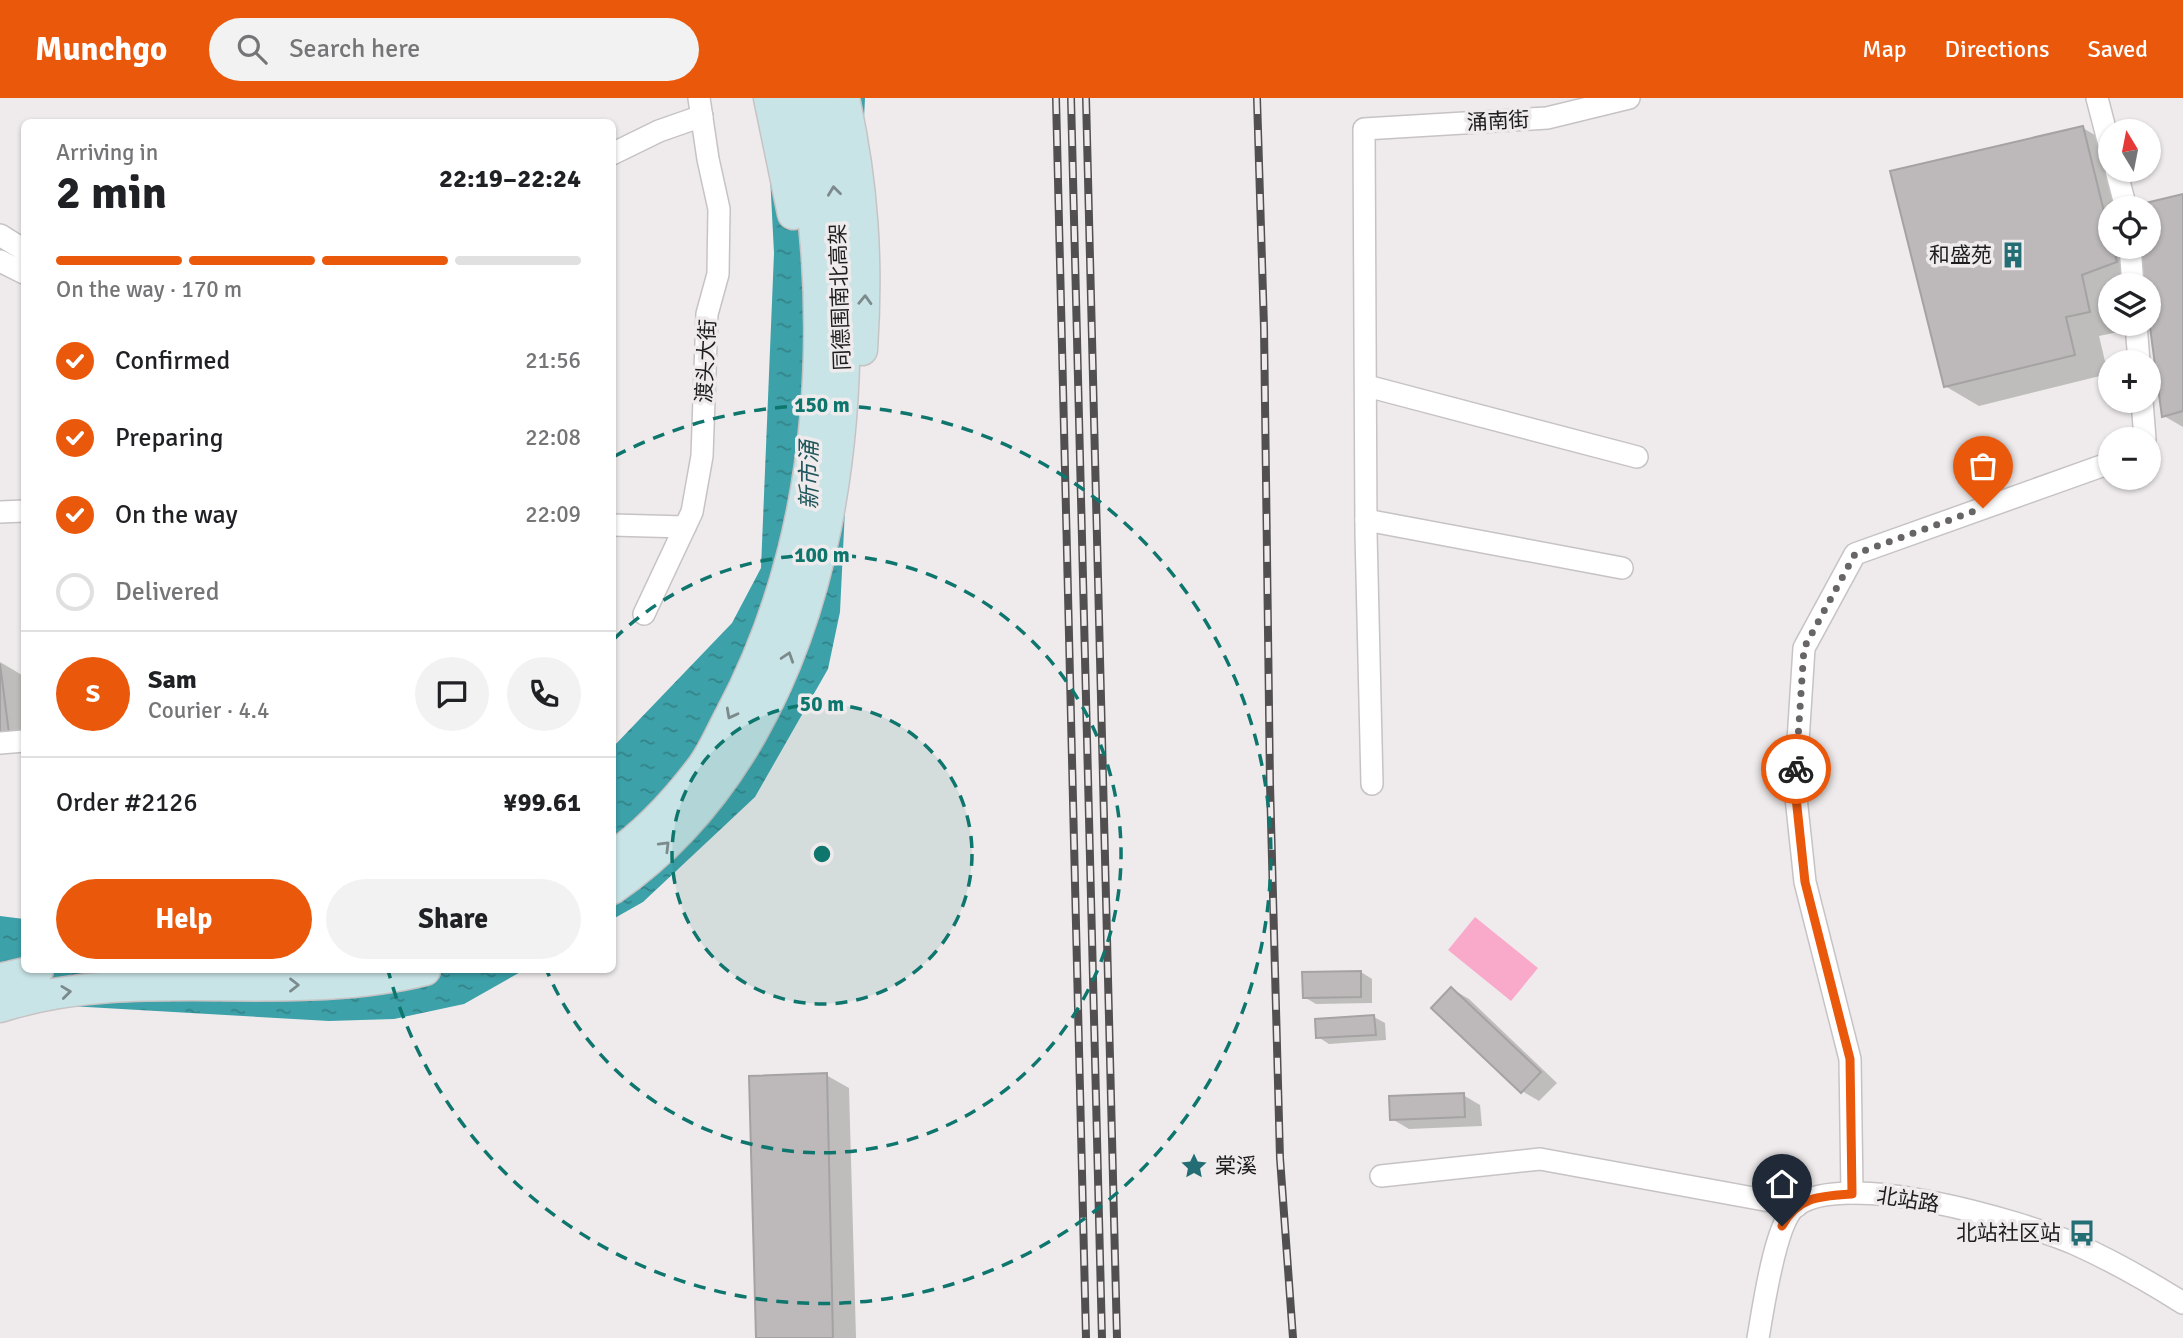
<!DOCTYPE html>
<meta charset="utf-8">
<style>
body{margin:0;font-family:Signika,"Noto Sans SC",sans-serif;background:#f2f2f2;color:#202124;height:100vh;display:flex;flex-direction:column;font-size:26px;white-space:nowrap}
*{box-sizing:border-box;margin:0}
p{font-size:23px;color:#757577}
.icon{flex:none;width:38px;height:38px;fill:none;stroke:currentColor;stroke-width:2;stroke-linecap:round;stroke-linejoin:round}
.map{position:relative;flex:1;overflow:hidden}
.drawer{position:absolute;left:21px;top:21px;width:595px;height:854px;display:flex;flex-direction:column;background:#fff;border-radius:10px;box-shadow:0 2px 5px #0004}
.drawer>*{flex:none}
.needle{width:46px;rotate:350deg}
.buttons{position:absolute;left:2098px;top:21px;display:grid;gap:14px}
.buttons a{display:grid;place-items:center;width:63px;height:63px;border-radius:50%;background:#fff;box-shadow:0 2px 5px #0004;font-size:35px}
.pin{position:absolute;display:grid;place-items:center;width:60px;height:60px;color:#fff;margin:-72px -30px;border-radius:50% 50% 50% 0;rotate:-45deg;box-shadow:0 0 7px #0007}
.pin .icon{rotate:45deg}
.courier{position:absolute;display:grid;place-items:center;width:70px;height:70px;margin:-35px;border:5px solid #ea580c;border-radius:50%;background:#fff;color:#222;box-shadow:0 2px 9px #0007}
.head em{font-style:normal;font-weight:700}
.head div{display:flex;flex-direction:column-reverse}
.head{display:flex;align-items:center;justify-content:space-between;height:119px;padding:0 35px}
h1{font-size:46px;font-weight:700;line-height:52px}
.bar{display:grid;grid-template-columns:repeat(4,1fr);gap:10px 7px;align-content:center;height:84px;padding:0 35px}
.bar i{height:9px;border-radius:5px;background:#e0e0e0}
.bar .current{background:#ea580c}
.bar p{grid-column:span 4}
.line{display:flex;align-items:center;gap:18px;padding:0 35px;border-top:2px solid #e0e0e0}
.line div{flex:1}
.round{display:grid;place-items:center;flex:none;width:74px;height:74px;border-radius:37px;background:#f2f2f2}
ol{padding:0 35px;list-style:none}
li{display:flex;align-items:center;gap:21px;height:77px}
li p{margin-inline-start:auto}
li .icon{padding:7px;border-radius:50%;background:#ea580c;color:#fff;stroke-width:4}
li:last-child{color:#757577}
li i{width:38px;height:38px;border:4px solid #e0e0e0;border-radius:50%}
.primary-button{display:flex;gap:14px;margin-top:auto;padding:14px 35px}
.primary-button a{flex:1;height:80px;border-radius:42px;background:#ea580c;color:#fff;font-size:28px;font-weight:700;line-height:80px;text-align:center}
.primary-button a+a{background:#f2f2f2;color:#202124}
header{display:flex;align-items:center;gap:42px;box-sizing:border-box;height:98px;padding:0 35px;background:#ea580c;color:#fff}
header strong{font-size:33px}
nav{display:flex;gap:38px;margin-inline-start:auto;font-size:24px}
.search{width:490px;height:63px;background:#f2f2f2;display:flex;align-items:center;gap:18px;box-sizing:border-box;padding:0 24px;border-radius:38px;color:#757577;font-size:26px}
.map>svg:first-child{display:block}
.park{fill:#f9a9ca}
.water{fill:url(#water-ripples)}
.shadow{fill:#0003}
.building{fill:#bdb9bb;stroke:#a5a2a3;stroke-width:2}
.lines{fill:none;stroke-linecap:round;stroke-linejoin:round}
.street-casing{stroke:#c7c3c4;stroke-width:24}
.secondary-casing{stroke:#c7c3c4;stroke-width:33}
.street{stroke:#fff;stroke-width:21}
.secondary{stroke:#c9e4e7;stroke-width:30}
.rail-casing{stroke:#514f50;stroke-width:8}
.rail{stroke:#efebec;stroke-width:5;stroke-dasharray:16;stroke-linecap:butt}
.oneway{stroke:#7c8a8c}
.done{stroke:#676565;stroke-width:7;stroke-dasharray:0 12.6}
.route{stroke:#ea580c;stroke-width:9}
.ring{fill:none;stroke:#0f766e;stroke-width:3.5;stroke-dasharray:12 9}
.labels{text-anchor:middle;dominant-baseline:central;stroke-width:7;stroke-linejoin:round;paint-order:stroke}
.street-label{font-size:21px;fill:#1e1d1d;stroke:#efebec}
.poi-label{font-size:21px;fill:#1e1d1d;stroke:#efebec;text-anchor:end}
.water-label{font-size:23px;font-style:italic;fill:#1e565b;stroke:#efebec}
.centre{fill:#0f766e;stroke:#efebec;stroke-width:3.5}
.ring-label{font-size:21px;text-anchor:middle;font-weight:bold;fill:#0f766e;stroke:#efebec;stroke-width:7;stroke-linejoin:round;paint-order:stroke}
</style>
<header>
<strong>Munchgo</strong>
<div class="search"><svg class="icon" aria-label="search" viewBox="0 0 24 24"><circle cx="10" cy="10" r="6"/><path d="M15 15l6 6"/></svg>Search here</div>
<nav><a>Map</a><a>Directions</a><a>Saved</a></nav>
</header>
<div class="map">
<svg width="2183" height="1240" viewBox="0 0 2183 1240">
<defs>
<pattern id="water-ripples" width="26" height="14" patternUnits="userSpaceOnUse" patternTransform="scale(1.75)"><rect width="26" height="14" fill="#3da1a9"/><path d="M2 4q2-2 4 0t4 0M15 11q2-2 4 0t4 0" fill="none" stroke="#338389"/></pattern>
</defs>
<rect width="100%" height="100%" fill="#efebec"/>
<polygon class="park" points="1475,819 1538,870 1511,903 1448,852"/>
<g class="water">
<polygon points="766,0 865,0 840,514 828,571 755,699 643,804 613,821 612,650 732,525 761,470 774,155"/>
<polygon points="0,818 24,821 24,872 524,872 464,906 394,921 329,923 0,904"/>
</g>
<g class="shadow">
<polygon points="2083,30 2110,46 2110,72 2132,110 2110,110 2110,149 2149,149 2149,110 2135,109 2183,98 2183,329 2164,318 2149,209 2149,187 2146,185 2139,187 2110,187 2110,226 2121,226 2123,233 2099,238 2108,276 1979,308 1945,288"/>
<polygon points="0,564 22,577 24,596 24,648 0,651"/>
<polygon points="1361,874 1372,881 1372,905 1316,906 1304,899"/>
<polygon points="1452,891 1469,901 1557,985 1539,1003 1522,993"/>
<polygon points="1374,919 1385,925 1386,942 1329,946 1318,939"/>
<polygon points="826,977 849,990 856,1240 758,1240"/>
<polygon points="1463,997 1480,1007 1482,1028 1409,1031 1392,1021"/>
</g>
<g class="building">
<polygon points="2083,28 2110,138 2110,149 2113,149 2117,164 2082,177 2090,214 2066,219 2075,257 1944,289 1890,73"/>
<polygon points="2183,96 2183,313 2162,319 2149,222 2149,187 2144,187 2139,149 2149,149 2149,110 2134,110 2133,108"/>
<polygon points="0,566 9,635 0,636"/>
<polygon points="1361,873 1361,899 1303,900 1302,874"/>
<polygon points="1451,889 1541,974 1521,995 1431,910"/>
<polygon points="1374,917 1376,937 1316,940 1315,921"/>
<polygon points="827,975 833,1240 756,1240 749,978"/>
<polygon points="1464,995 1465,1019 1390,1022 1389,998"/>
</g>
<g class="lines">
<g class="street-casing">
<g id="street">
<polyline points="2097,0 2110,50"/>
<polyline points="612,56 659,33 702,18"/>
<polyline points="2116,72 2126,110"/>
<polyline points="0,137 24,152"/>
<polyline points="2130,149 2133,187"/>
<polyline points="0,163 24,175"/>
<polyline points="2136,226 2139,264"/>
<polyline points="1367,288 1637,359"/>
<polyline points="2142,303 2145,341"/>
<polyline points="0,414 24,413"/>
<polyline points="1366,422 1622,470"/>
<polyline points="612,427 685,429"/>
<polyline points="644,516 692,414 702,358 707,216 718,176 719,111 708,61 699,0"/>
<polyline points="0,645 24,643"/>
<polyline points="1372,686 1366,435 1364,31 1547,20 1629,0"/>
<polyline points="1381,1078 1540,1061 1797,1108"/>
<polyline points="1852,1095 1850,961 1805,784 1795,690 1804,550 1855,456 2110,365"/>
<path d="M 1758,1240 C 1763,1212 1775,1124 1796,1108 C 1846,1071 2021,1123 2075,1146 C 2113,1163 2148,1183 2183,1205"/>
</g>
</g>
<g class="secondary-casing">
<g id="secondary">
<polyline points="769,0 793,116"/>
<path d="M 844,0 C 863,86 868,164 862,252"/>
<path d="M 612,759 C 646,736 677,702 702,669 C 713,654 721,635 730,618 C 830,431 837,205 795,0"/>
<path d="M 612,791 C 848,628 876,257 820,0"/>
<polyline points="0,881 38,872"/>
<path d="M 0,909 C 137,865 286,907 425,872"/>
</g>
</g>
<use href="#street" class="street"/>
<use href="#secondary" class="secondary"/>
<g class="rail-casing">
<g id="rail">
<polyline points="1056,0 1086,1240"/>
<polyline points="1071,0 1102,1240"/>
<polyline points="1086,0 1117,1240"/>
<polyline points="1257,0 1264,229 1270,686 1280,1060 1293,1240"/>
</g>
</g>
<use href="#rail" class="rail"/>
</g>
<defs><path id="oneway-chevron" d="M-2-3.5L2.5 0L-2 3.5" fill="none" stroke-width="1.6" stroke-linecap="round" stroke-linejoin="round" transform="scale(1.75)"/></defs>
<g class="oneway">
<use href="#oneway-chevron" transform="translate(834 93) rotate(-97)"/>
<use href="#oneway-chevron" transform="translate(865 202) rotate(-88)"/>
<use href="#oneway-chevron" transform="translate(788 559) rotate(-72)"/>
<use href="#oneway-chevron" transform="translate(731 616) rotate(118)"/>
<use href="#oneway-chevron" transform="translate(665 748) rotate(-45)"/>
<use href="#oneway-chevron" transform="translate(294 887)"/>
<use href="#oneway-chevron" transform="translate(66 894) rotate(-7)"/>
</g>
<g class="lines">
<polyline class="done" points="1796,671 1804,550 1855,456 1983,410"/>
<path class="route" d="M 1782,1128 C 1798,1098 1822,1098 1852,1096 L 1850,961 L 1805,784 L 1795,690 L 1796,671"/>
</g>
<circle cx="822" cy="756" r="150" fill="#0f766e" fill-opacity=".12"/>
<g class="ring">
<circle cx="822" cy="756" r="150"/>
<path d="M614 541A299 299 0 1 1 547 873"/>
<path d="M615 358A449 449 0 1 1 388 872"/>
</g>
<defs>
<g id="building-bare" transform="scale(2.1)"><path d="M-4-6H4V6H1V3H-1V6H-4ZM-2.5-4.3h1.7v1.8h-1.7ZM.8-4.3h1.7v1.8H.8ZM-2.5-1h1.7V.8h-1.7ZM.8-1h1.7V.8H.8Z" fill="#236e74" stroke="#efebec" stroke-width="2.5" paint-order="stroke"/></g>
<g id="sight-bare" transform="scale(2.1)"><path d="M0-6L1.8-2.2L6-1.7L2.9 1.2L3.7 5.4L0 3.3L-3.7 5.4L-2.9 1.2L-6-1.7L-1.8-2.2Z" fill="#236e74" stroke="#efebec" stroke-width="2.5" paint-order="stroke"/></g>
<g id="bus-bare" transform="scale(2.1)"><path d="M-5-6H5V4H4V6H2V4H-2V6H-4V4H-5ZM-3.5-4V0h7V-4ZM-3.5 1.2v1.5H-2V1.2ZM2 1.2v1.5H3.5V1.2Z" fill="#236e74" stroke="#efebec" stroke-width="2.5" paint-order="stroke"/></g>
</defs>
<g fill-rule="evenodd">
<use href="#building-bare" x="2013" y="157"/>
<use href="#sight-bare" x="1194" y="1068"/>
<use href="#bus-bare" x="2082" y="1135"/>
</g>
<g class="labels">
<g class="street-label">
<text transform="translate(1498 23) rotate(-3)">涌南街</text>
<text transform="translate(840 199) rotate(-92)">同德围南北高架</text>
<text transform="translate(706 263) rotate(-87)">渡头大街</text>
<text transform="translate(1908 1102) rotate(9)">北站路</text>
</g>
<g class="poi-label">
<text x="1992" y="157">和盛苑</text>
<text x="1215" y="1068" text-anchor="start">棠溪</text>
<text x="2061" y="1135">北站社区站</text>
</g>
<g class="water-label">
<text transform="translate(809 377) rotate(-90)">新市涌</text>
</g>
</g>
<circle cx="822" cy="756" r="10" class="centre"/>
<g class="ring-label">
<text x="822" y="314">150 m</text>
<text x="822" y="464">100 m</text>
<text x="822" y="613">50 m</text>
</g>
</svg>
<div class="buttons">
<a><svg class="needle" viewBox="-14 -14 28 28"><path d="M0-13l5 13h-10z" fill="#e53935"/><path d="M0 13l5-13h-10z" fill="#757577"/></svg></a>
<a><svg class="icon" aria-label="locate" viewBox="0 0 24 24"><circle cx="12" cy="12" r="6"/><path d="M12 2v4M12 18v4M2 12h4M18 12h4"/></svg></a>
<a><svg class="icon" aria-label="layers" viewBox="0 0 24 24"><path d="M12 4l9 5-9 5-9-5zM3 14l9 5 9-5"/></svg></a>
<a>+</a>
<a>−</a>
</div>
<div class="pin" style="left:1983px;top:410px;background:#ea580c"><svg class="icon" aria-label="bag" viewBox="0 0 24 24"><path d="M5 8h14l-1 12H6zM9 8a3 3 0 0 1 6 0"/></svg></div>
<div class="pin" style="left:1782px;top:1128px;background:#1f2937"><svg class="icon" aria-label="home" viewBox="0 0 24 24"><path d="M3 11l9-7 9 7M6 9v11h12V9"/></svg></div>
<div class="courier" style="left:1796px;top:671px"><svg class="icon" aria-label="bike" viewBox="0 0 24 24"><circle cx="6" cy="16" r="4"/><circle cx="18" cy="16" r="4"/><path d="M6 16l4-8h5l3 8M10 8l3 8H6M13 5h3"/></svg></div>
<section class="drawer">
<div class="head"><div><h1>2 min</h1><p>Arriving in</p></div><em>22:19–22:24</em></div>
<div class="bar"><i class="current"></i><i class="current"></i><i class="current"></i><i></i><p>On the way · 170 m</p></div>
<ol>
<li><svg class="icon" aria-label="check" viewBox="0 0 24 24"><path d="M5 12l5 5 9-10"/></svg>Confirmed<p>21:56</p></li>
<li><svg class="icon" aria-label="check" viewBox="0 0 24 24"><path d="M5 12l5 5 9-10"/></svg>Preparing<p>22:08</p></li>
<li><svg class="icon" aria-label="check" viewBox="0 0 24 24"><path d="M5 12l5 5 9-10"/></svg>On the way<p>22:09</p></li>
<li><i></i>Delivered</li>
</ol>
<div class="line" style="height:126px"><b class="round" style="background:#ea580c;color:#fff">S</b><div><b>Sam</b><p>Courier · 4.4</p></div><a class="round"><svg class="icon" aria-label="chat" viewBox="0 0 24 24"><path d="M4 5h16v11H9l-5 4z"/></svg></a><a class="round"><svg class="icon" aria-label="phone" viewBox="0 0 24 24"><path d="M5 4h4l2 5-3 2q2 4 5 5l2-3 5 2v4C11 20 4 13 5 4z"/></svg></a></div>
<div class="line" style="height:91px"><div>Order #2126</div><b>¥99.61</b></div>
<div class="primary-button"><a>Help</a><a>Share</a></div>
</section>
</div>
